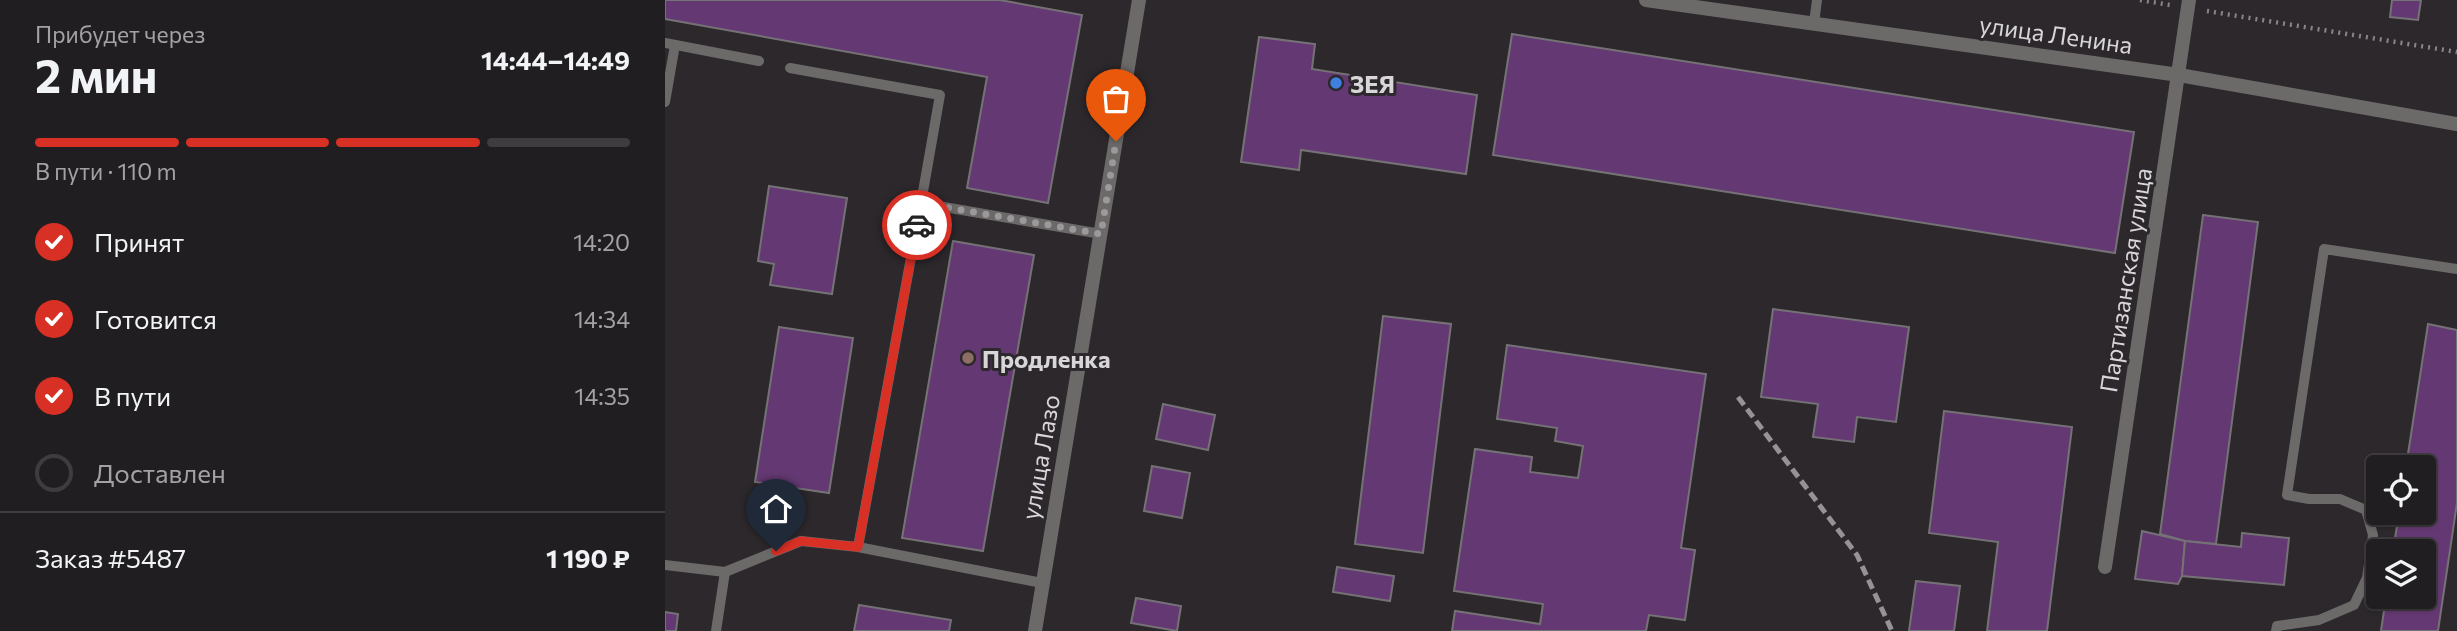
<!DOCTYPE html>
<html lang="ru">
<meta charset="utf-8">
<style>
body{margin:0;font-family:Commissioner,sans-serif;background:#2d2b2e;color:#f1f3f6;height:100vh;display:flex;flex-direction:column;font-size:26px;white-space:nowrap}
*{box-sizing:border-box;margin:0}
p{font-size:23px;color:#a2a2a5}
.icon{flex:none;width:38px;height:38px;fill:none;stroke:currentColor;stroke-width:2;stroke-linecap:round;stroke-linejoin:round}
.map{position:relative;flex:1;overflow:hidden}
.sheet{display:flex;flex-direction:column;background:#211e21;width:665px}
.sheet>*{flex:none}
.controls{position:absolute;left:1701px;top:455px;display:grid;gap:14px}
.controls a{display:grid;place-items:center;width:70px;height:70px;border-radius:7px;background:#211e21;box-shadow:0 2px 5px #0004,0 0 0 2px #3e3c3f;font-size:35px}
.pin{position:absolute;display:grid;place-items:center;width:60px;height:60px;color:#fff;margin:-72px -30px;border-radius:50% 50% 50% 0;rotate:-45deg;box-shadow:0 0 7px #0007}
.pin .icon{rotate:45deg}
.courier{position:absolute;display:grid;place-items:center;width:70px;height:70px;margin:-35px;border:5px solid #d93025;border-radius:50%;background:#fff;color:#222;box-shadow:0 2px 9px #0007}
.overview em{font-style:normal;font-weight:700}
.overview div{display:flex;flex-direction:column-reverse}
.overview{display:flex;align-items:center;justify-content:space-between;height:119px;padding:0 35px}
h1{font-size:46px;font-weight:700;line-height:52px}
.bar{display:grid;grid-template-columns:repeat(4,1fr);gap:10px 7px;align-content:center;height:84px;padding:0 35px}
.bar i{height:9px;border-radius:5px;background:#3e3c3f}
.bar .on{background:#d93025}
.bar p{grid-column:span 4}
.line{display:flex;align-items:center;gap:18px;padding:0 35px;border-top:2px solid #3e3c3f}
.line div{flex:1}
ol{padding:0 35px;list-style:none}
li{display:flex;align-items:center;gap:21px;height:77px}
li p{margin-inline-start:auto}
li .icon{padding:7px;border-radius:50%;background:#d93025;color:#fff;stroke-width:4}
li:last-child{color:#a2a2a5}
li i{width:38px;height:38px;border:4px solid #3e3c3f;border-radius:50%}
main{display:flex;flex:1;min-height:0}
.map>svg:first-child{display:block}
.building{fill:#643973;stroke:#757276;stroke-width:2}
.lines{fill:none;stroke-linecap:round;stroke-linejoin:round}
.path{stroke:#898689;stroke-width:4.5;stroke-dasharray:2 5;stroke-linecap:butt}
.service{stroke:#6c6a69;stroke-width:10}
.minor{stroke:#6c6a69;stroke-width:14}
.tertiary{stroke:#6c6a69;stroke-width:14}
.rail{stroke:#969396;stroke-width:5;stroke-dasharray:10 5;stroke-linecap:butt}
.done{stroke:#9c999c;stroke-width:7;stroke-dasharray:0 12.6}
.route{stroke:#d93025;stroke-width:9}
.shop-dot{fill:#3f7fe0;stroke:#2c282c;stroke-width:2.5}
.education-dot{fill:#8d6e63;stroke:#2c282c;stroke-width:2.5}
.labels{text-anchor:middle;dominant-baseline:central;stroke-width:6;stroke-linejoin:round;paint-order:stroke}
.street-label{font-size:24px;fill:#d8d6d8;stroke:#2c282c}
.poi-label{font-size:24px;font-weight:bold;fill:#d8d6d8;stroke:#2c282c;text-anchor:start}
</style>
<main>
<section class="sheet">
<div class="overview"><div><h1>2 мин</h1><p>Прибудет через</p></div><em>14:44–14:49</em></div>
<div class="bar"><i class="on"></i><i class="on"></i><i class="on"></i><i></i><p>В пути · 110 m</p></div>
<ol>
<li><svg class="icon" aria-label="check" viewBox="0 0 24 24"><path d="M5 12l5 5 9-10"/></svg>Принят<p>14:20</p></li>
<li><svg class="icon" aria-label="check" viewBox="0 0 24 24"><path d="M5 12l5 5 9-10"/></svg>Готовится<p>14:34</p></li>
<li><svg class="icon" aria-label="check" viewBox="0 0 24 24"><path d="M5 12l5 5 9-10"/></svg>В пути<p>14:35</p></li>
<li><i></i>Доставлен</li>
</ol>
<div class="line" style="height:91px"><div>Заказ #5487</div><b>1 190 ₽</b></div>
</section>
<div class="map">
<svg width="1792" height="631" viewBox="0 0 1792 631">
<rect width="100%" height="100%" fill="#2c282c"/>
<g class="building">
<polygon points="0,0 335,0 417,15 383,203 302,188 322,77 0,19"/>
<polygon points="1727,0 1756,0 1753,20 1725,17"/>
<polygon points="847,34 1469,132 1450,253 828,155"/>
<polygon points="594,37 650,44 647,69 812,95 801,174 636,150 634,170 576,162"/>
<polygon points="104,186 182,198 167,294 105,285 109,264 93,261"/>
<polygon points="1538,215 1593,222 1551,544 1520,541 1495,534"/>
<polygon points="288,241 369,255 318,551 237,538"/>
<polygon points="1108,309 1244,327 1231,422 1192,417 1189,442 1148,437 1153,404 1096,397"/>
<polygon points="718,316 786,324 758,553 690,544"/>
<polygon points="1763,324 1792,330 1792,503 1773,631 1716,631 1721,597 1759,597 1759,551 1728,551 1734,513 1759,513 1759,467 1741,467"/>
<polygon points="114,327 188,338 164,493 90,482"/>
<polygon points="842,345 1041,374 1016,548 1030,550 1020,620 984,615 981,631 787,631 790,611 875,624 878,604 789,591 810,449 867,457 865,472 913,478 918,446 890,441 892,428 832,419"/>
<polygon points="498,404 550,415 543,450 491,439"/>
<polygon points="1279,411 1407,427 1382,631 1322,631 1333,542 1264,533"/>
<polygon points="487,466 525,473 517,518 479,511"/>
<polygon points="1477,531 1520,541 1517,576 1513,584 1470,579"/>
<polygon points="1577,533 1624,538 1619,585 1517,576 1520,541 1576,547"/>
<polygon points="672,567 729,576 725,601 668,592"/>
<polygon points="1251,581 1295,586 1289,631 1244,631"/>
<polygon points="471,598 516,606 512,631 466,623"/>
<polygon points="194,605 286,620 284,631 189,631"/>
<polygon points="0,612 13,614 11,631 0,631"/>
</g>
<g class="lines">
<g class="path">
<polyline points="1475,0 1505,5"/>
<polyline points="1542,11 1792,52"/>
</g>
<g class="service">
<polyline points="1149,23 1152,0"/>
<polyline points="0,43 94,61"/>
<polyline points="125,68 275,95 256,203"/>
<polyline points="0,102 10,45"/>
<polyline points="193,547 256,203 436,234"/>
<polyline points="0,565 60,572"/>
<polyline points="51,631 60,572 136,541 193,547 377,583"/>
<polyline points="1611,631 1612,626 1654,620 1689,605 1702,578 1708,535 1701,510 1675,499 1644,499 1622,495 1659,249 1792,269"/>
</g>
<polyline class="minor" points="1440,567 1524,0"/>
<g class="tertiary">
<polyline points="981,0 1514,75 1792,124"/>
<polyline points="370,631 474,0"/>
</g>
<polyline class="rail" points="1073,397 1192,555 1227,631"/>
</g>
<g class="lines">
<polyline class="done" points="252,225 256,203 436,234 451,141"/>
<polyline class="route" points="111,551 136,541 193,547 252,225"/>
</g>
<circle class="shop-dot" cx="671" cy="83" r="7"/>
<circle class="education-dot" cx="303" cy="358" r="7"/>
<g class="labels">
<g class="street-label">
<text transform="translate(1391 34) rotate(8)">улица Ленина</text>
<text transform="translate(1460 280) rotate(-81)">Партизанская улица</text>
<text transform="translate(375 457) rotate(-80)">улица Лазо</text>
</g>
<g class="poi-label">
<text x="685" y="83">ЗЕЯ</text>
<text x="317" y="358">Продленка</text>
</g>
</g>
</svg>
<div class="controls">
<a><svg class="icon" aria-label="locate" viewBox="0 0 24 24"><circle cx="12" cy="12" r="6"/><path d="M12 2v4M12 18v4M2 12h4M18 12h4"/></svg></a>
<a><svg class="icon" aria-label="layers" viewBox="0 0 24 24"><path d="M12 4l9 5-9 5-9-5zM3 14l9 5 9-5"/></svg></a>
</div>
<div class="pin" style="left:451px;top:141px;background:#ea580c"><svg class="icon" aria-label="bag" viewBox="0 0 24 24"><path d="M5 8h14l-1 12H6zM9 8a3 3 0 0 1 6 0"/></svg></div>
<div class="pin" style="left:111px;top:551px;background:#1f2937"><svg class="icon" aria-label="home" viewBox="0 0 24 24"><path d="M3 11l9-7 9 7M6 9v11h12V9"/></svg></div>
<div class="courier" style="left:252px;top:225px"><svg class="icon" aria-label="car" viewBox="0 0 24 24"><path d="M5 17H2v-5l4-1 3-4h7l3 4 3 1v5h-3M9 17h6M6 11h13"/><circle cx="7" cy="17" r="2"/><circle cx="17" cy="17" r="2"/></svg></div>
</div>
</main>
